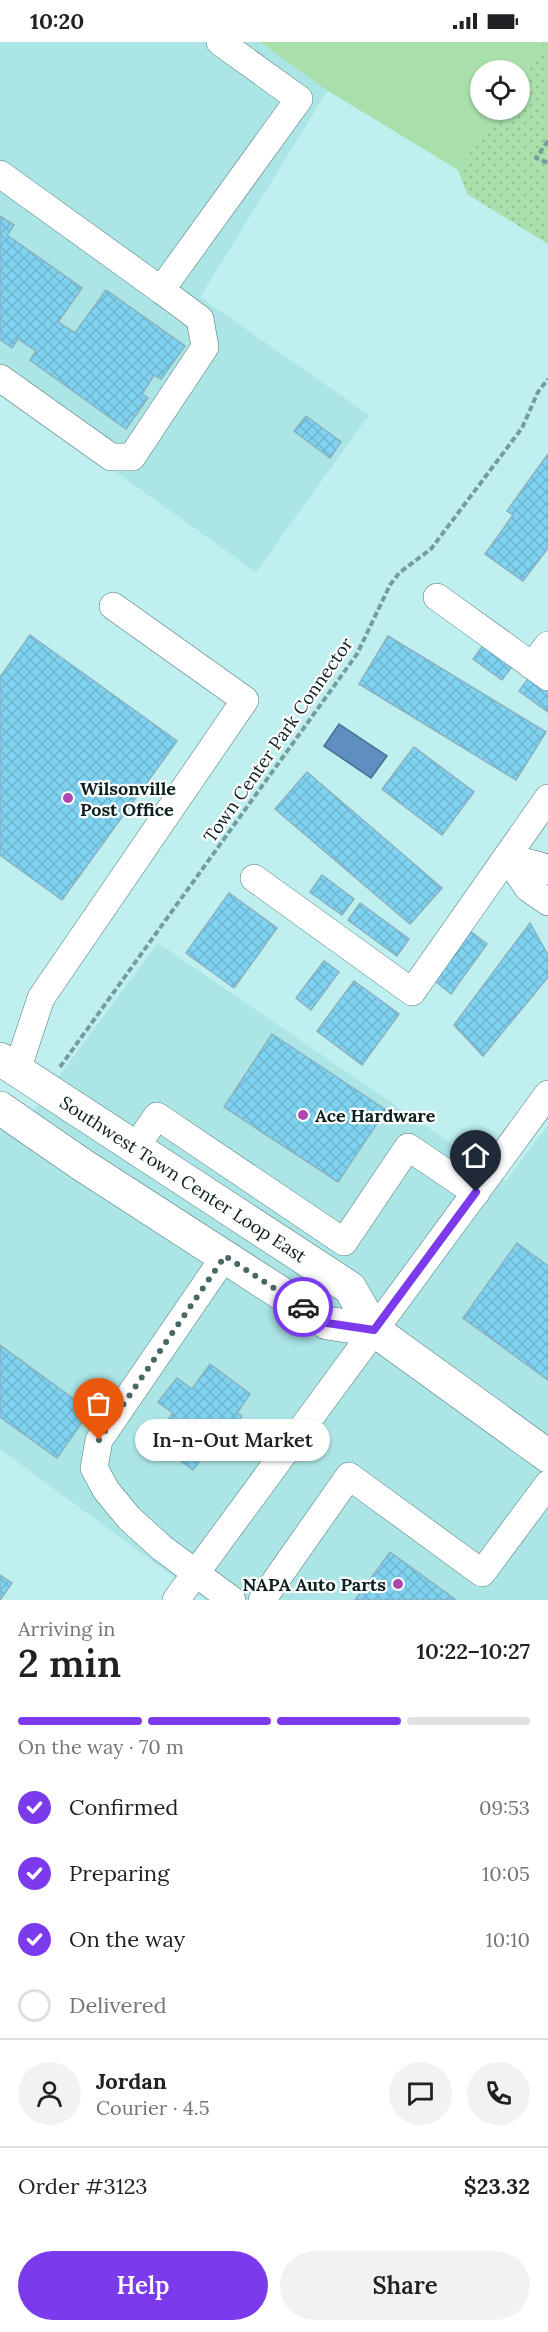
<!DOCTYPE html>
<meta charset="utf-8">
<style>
body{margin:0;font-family:Lora,serif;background:#f2f2f2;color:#202124;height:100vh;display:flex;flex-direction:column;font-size:22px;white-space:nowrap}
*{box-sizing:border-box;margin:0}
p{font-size:20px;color:#757577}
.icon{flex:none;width:33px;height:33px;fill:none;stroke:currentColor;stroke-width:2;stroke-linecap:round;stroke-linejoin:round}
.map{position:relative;height:1558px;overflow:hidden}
.drawer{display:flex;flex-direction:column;background:#fff;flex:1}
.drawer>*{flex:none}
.fabs{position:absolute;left:470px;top:18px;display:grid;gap:12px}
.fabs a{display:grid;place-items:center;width:60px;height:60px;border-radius:50%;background:#fff;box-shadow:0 2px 4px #0004;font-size:30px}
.pin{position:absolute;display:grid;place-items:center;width:51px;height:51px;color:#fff;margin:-62px -26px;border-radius:50% 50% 50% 0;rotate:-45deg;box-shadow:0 0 6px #0007}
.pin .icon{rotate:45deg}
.courier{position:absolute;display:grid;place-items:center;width:60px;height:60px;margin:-30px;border:4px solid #7c3aed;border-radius:50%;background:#fff;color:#222;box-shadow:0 2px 8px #0007}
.bubble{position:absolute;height:42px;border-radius:21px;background:#fff;box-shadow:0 2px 4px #0004;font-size:20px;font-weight:600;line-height:42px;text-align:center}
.headline em{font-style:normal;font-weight:600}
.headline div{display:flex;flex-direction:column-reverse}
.headline{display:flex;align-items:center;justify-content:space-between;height:102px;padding:0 18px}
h1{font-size:39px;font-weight:600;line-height:45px}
.bar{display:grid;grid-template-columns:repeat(4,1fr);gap:9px 6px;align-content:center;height:72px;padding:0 18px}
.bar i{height:8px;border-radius:4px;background:#e0e0e0}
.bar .on{background:#7c3aed}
.bar p{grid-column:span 4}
.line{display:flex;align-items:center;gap:15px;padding:0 18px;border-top:2px solid #e0e0e0}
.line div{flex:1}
.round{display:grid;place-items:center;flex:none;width:63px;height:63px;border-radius:32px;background:#f2f2f2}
ol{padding:0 18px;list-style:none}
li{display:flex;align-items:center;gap:18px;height:66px}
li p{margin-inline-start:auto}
li .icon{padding:6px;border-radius:50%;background:#7c3aed;color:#fff;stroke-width:4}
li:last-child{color:#757577}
li i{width:33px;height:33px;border:3px solid #e0e0e0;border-radius:50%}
.cta{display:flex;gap:12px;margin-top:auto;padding:12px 18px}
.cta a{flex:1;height:69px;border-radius:36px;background:#7c3aed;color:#fff;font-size:24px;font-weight:600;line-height:69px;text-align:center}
.cta a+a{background:#f2f2f2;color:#202124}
.status{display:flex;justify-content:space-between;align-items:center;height:42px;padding:0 30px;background:#fff;direction:ltr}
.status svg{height:16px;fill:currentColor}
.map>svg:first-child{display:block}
.built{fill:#abe5e6}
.green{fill:#a8dfab}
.park{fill:url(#park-dots)}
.water{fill:#5e8fc0;stroke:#456d90;stroke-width:1.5}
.building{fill:url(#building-cross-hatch);stroke:#89b1c0;stroke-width:1.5}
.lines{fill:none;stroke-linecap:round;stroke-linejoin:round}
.minor-casing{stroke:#4c787a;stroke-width:28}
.major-casing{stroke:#4c787a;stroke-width:34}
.path{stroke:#779c9c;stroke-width:4;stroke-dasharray:6 3;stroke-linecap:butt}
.minor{stroke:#fff;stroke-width:27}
.major{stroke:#fff;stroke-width:33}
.done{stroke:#4b6868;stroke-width:6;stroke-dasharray:0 10.8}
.route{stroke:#7c3aed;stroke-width:8}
.poi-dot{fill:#ab48af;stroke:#fff;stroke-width:2}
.labels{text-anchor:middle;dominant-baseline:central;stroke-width:4.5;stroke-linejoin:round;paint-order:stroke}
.street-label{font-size:18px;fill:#0c1f1f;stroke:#fff}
.poi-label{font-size:18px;font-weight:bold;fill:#0c1f1f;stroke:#fff;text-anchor:start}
</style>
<div class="status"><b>10:20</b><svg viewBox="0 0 49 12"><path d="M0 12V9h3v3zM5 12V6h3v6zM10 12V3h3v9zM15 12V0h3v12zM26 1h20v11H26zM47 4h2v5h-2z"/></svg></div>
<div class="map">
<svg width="548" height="1558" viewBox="0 0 548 1558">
<defs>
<pattern id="park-dots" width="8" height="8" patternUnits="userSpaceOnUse" patternTransform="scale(1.5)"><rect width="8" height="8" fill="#a8dfab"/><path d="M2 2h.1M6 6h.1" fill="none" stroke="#8fbf93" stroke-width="1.8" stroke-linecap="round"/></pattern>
<pattern id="building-cross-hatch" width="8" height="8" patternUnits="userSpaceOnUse" patternTransform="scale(1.5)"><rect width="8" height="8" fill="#7fd3f1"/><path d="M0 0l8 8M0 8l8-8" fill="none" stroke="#6db5ce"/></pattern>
</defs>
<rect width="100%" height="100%" fill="#bfefef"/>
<g class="built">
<polygon points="0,0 260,0 328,48 200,255 369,373 256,530 0,347"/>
<polygon points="158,901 506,1139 548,1083 548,1558 205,1558 0,1407 0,1073 20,1087"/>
</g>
<polygon class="green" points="260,0 545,0 519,38 519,28 480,28 480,68 499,68 458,128 325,47"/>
<polygon class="park" points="545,0 548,0 548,202 467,152 458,128 499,68 519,68 519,38"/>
<polygon class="water" points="339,682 387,714 371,736 324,704"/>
<g class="building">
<polygon points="0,174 14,183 7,193 82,246 58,280 75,291 106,248 185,304 161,337 154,333 142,352 148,356 126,387 30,318 36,309 18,297 12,306 0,297"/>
<polygon points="306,374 341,400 330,416 294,389"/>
<polygon points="548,412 548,506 523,539 485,512 513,473 507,469"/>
<polygon points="30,593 177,699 62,858 0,813 0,635"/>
<polygon points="388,594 546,690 516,738 359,642"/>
<polygon points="484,602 513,623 502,638 473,617"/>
<polygon points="530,634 548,647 548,670 519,649"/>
<polygon points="414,705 474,750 442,793 382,747"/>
<polygon points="307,730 442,846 410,882 275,767"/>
<polygon points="322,833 354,857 342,873 310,850"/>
<polygon points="229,851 277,886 234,946 186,911"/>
<polygon points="360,861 409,897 397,914 348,878"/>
<polygon points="530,881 548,913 548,935 483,1014 454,983"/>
<polygon points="470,889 487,902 451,952 434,938"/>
<polygon points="324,919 339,930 311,968 296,956"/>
<polygon points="354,939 399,972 362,1023 317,989"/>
<polygon points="272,992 386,1068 338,1140 224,1065"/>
<polygon points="517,1201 548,1224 548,1338 463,1276"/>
<polygon points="0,1303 90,1369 57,1416 0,1375"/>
<polygon points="210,1322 250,1352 237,1371 242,1374 215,1414 207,1409 193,1428 153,1398 173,1371 158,1360 177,1336 192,1347"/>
<polygon points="390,1510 456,1558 355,1558"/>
<polygon points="0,1533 12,1541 0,1558"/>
</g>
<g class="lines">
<g class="minor-casing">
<g id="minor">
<polyline points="0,132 161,248 299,57 220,0"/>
<polyline points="0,336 111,415 132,415 205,305 200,277 161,248"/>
<polyline points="437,555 548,635"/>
<polyline points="532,624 548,603"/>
<polyline points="507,815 528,846 548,860"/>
<polyline points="507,815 541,824 548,829"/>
<polyline points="254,836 412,950 548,756"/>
<polyline points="17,1028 41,956 245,658 113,564"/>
<polyline points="135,1106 157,1074 344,1200 408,1105 476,1151"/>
<polyline points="225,1214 99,1398 94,1426 106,1448 129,1476 162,1506 232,1558"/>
<polyline points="176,1558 548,1052"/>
<polyline points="262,1558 349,1434 482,1531 548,1442"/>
</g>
</g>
<g class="major-casing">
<g id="major">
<polyline points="0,1017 350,1246 374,1288 548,1414"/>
<polyline points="0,1066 81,1122 327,1281 374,1288"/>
</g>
</g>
<g class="path">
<polyline points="548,99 536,116 548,121"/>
<polyline points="60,1025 357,612 390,543 399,531 431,507 522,386 538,350 548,337"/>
</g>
<use href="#minor" class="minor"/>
<use href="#major" class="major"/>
</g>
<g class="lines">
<polyline class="done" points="99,1398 225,1214 303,1265"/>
<polyline class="route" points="303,1265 327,1281 374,1288 476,1150"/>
</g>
<g class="poi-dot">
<circle cx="68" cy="756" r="6"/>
<circle cx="303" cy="1073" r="6"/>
<circle cx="398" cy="1542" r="6"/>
</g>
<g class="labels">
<g class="street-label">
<text transform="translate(278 698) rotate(-55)">Town Center Park Connector</text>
<text transform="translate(183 1137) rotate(33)">Southwest Town Center Loop East</text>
</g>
<g class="poi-label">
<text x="80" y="746">Wilsonville<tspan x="80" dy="21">Post Office</tspan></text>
<text x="315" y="1073">Ace Hardware</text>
<text x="386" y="1542" text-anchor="end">NAPA Auto Parts</text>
</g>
</g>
</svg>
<div class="fabs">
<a><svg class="icon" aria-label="locate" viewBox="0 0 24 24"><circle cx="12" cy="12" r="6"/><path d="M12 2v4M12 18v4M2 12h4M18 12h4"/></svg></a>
</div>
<div class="pin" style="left:99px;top:1398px;background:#ea580c"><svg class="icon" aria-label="bag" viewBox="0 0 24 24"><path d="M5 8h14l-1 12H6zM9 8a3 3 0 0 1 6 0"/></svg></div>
<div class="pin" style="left:476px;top:1150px;background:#1f2937"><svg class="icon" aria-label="home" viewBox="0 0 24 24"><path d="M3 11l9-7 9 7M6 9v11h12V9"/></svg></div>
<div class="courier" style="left:303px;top:1265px"><svg class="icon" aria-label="car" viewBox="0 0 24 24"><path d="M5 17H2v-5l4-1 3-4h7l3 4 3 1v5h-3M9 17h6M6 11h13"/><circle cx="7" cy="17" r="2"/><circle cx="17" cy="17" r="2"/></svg></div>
<div class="bubble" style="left:135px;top:1377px;width:195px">In-n-Out Market</div>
</div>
<section class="drawer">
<div class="headline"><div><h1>2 min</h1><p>Arriving in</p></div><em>10:22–10:27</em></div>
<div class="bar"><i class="on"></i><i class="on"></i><i class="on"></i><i></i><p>On the way · 70 m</p></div>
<ol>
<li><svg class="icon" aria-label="check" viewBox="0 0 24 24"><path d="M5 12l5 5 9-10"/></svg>Confirmed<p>09:53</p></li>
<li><svg class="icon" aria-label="check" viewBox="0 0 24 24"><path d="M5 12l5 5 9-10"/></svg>Preparing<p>10:05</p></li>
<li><svg class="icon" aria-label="check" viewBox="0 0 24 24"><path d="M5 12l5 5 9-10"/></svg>On the way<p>10:10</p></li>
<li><i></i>Delivered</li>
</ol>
<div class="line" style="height:108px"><a class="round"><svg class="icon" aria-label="person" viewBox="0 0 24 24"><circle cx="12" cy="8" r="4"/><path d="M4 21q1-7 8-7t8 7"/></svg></a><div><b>Jordan</b><p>Courier · 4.5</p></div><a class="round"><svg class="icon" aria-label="chat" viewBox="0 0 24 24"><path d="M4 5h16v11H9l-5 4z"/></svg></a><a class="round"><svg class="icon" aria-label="phone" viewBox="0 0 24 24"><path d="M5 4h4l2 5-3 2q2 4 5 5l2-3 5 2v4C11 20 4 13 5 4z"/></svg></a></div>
<div class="line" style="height:78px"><div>Order #3123</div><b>$23.32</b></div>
<div class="cta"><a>Help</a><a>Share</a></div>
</section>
